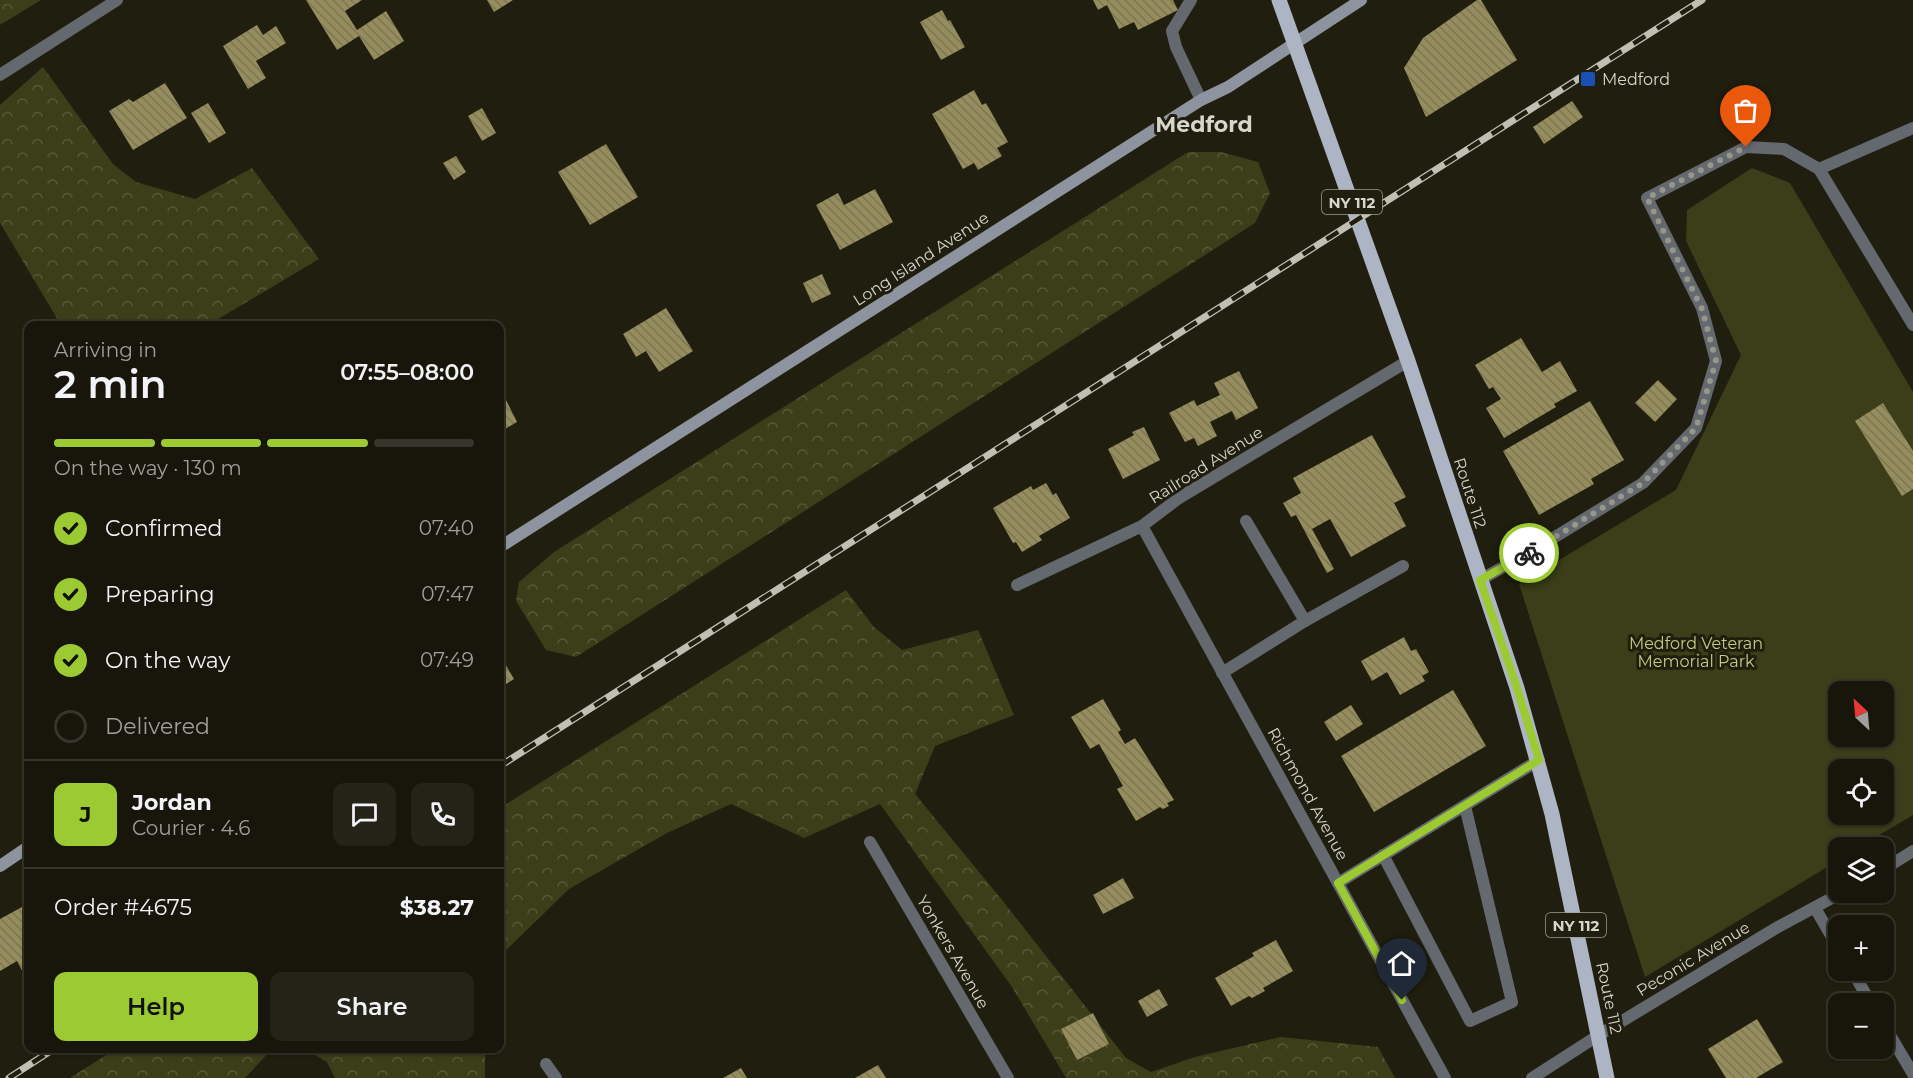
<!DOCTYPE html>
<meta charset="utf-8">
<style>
body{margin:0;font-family:Montserrat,sans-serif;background:#252318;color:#f1f3f6;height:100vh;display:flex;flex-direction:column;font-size:22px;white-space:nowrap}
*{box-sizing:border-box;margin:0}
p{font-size:20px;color:#9f9f9c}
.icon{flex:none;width:33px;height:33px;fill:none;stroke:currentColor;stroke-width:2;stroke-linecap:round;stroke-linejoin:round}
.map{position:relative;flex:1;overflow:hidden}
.sheet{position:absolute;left:24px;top:321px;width:480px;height:732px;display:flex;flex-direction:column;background:#18160a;border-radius:12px;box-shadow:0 2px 4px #0004,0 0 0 2px #36352b}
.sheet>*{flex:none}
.needle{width:39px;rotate:334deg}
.controls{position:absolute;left:1828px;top:681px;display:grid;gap:12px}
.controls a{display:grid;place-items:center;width:66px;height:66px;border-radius:12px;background:#18160a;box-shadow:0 2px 4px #0004,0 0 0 2px #36352b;font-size:30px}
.pin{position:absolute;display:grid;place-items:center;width:51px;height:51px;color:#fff;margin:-62px -26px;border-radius:50% 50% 50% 0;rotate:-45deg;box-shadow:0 0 6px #0007}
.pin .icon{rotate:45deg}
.courier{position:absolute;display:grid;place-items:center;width:60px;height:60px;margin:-30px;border:4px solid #9cca32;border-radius:50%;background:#fff;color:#222;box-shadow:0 2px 8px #0007}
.summary em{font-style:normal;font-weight:600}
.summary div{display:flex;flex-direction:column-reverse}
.summary{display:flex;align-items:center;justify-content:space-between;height:102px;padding:0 30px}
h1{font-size:39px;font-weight:600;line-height:45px}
.bar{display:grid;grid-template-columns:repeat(4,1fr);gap:9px 6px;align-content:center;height:72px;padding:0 30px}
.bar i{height:8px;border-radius:4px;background:#36352b}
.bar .active{background:#9cca32}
.bar p{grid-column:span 4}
.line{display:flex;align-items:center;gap:15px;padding:0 30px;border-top:2px solid #36352b}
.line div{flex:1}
.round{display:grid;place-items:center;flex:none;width:63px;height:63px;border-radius:12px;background:#252318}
ol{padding:0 30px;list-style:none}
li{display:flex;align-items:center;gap:18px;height:66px}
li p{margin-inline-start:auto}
li .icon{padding:6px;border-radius:50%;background:#9cca32;color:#111;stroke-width:4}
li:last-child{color:#9f9f9c}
li i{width:33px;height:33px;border:3px solid #36352b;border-radius:50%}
.cta{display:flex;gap:12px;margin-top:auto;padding:12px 30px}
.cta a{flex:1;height:69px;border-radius:12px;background:#9cca32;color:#111;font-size:24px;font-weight:600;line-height:69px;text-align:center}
.cta a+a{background:#252318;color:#f1f3f6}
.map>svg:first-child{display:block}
.forest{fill:url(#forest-crowns)}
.green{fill:#3b3e19;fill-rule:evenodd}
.building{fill:url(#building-back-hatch)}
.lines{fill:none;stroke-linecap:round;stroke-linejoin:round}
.lane{stroke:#64686f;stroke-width:12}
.street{stroke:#64686f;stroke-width:12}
.secondary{stroke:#8d939f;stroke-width:12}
.primary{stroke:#adb4c4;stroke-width:15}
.rail-casing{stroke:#c0bfb3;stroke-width:7}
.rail{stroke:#201e0e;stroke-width:4.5;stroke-dasharray:14;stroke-linecap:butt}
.done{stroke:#979689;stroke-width:6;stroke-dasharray:0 10.8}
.route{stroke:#9cca32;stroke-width:8}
.transit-dot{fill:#1a4fb4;stroke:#201e0e;stroke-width:2}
.labels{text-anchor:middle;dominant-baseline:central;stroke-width:6;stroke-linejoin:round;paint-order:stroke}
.shield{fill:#201e0e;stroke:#a09f92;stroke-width:1.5}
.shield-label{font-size:15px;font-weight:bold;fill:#d7d6cb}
.poi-label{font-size:16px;fill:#d7d6cb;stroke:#201e0e;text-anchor:start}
.street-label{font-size:16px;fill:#d7d6cb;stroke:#201e0e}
.park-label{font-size:16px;fill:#c3cb81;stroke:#201e0e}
.district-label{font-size:22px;font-weight:bold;fill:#d7d6cb;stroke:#201e0e}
</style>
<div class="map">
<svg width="1913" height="1078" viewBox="0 0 1913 1078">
<defs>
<pattern id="forest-crowns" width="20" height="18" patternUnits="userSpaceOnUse" patternTransform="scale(1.5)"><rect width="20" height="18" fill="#3b3e19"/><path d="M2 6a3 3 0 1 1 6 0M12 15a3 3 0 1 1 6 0" fill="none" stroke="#575939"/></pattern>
<pattern id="building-back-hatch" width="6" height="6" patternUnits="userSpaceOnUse" patternTransform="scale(1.5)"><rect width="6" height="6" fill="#958d5d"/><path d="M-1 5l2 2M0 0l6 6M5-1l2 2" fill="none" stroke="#7c7653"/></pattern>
</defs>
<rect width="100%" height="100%" fill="#201e0e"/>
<g class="forest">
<polygon points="0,0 41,0 0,25"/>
<polygon points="43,67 113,164 136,182 195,199 252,168 319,259 208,325 61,325 0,223 0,105"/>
<polygon points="1188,152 1221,152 1258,162 1270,193 1255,223 576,657 546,650 516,601 519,582 554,552"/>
<polygon points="846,590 873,626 902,650 978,630 1014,715 935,746 915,794 1002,900 1126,1058 1151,1072 1195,1057 1281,1037 1378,1047 1395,1078 1066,1078 1012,987 880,804 804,838 731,804 667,833 569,889 500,956 500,808"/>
<polygon points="117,1048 272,1048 272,1049 245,1078 70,1078"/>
<polygon points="305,1049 485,1049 485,1078 335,1078 327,1062"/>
</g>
<path class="green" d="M 1752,168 L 1790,183 L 1913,392 L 1913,815 L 1859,847 L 1839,848 L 1839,860 L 1645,977 L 1519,584 L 1676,490 L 1741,355 L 1686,241 L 1687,210 ZM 1839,692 L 1884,692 L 1884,736 L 1839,736 ZM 1839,770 L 1884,770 L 1884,814 L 1839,814 Z"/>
<g class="building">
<polygon points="306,0 362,0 345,11 357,30 386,11 404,41 374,60 359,36 337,50"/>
<polygon points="487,0 513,0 494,12"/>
<polygon points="1093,0 1173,0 1178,10 1138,30 1134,22 1119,29 1107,5 1098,10"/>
<polygon points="1477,0 1481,0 1517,60 1426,117 1404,68 1423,38"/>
<polygon points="942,10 948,21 950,20 965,47 941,60 920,22"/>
<polygon points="257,25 263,35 276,26 286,43 256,61 266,78 248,89 223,46"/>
<polygon points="165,83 187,118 133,150 109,111 129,99 133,102"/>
<polygon points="974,90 982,105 986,103 1008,142 997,148 1002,156 978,170 974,163 963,169 932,114"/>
<polygon points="1572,101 1583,117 1544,144 1533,127"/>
<polygon points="208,103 226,133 209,143 191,113"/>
<polygon points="482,108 496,133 482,141 468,116"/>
<polygon points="606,144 638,197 590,225 558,172"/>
<polygon points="456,156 466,172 454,180 443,163"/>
<polygon points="875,189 893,222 840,250 816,205 838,193 844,205"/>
<polygon points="822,274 831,294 812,303 803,283"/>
<polygon points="666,308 693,351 659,372 646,351 636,357 623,334"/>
<polygon points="1521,338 1542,372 1560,361 1577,391 1554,404 1556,407 1504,438 1486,408 1501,399 1493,387 1489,389 1475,365"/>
<polygon points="1239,371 1258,408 1236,420 1232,411 1210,422 1217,436 1198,446 1194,438 1185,442 1169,413 1194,400 1197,406 1220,395 1214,383"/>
<polygon points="1658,380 1677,399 1655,422 1635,403"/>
<polygon points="500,388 517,422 500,432"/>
<polygon points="1590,401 1624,460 1591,479 1594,484 1539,515 1503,451"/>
<polygon points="1883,403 1913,451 1913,489 1902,496 1855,421"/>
<polygon points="1144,427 1160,460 1123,479 1108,449 1134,435 1132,432"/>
<polygon points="1372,435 1406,497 1394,503 1406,526 1351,557 1330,519 1312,529 1334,569 1327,573 1296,515 1291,517 1283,503 1301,493 1293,478"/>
<polygon points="1046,483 1053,495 1056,493 1070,518 1039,536 1042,540 1022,552 1016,542 1013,543 993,508 1031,486 1033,490"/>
<polygon points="1404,637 1411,651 1416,649 1429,672 1422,676 1425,681 1400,695 1387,672 1372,681 1361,661"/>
<polygon points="500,655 514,679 500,688"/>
<polygon points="1453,690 1486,746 1374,812 1341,756"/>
<polygon points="1103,699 1121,730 1118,732 1125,744 1135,738 1174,800 1167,803 1169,806 1163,809 1160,807 1136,821 1117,789 1123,786 1099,744 1090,749 1071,717"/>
<polygon points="1351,705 1363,724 1336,741 1324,722"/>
<polygon points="1123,878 1134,898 1103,914 1093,895"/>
<polygon points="22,907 28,918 28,982 17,961 0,971 0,919"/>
<polygon points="1276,940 1293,971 1263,988 1265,991 1252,998 1249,996 1231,1006 1215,978 1254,956 1252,953"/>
<polygon points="1159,989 1168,1005 1147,1017 1138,1001"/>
<polygon points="1093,1013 1109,1044 1077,1060 1061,1029"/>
<polygon points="1757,1019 1783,1062 1756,1078 1726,1078 1708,1049"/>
<polygon points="878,1065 886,1078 855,1078"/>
<polygon points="741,1068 747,1078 723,1078"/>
</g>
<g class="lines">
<g class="lane">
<polyline points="1191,0 1172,31 1176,47 1201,100"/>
<polyline points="1819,169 1913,128"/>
<polyline points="1246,521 1305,621"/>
<polyline points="1222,673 1305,621 1403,566"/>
<polyline points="1383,855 1470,1021 1512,1002 1465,806"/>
<polyline points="1338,883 1539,760"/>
</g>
<g class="street">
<polyline points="0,75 117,0"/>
<polyline points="1142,526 1445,1078"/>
<polyline points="1480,580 1537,548 1643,483 1696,428 1716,361 1702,308 1647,198 1746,147 1784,149 1819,169 1913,325"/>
<polyline points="1017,585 1142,526 1179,498 1408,361"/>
<polyline points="870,842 1008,1078"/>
<polyline points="1884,869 1913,851"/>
<polyline points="1815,908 1839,949"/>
<polyline points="1852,970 1871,1004"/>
<polyline points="1884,1025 1913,1074"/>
<polyline points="546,1064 556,1078"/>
<polyline points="1532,1078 1599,1035 1778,927 1843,892"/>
</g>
<g class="secondary">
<polyline points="500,547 1201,100 1228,87 1361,0"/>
<polyline points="0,866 28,847"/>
</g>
<polyline class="primary" points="1279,0 1408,361 1517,688 1552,814 1607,1078"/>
<g class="rail-casing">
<g id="rail">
<polyline points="500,766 1702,0"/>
<polyline points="9,1078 55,1048"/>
</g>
</g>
<use href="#rail" class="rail"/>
</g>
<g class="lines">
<polyline class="done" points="1529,553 1643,483 1696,428 1716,361 1702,309 1647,198 1746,147"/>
<polyline class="route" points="1402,1000 1338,883 1539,760 1517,688 1480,580 1529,553"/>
</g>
<rect class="transit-dot" x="1580" y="71" width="16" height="16" rx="3"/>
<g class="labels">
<g class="shield">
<rect x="1322" y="190" width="60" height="24" rx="4.5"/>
<rect x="1546" y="913" width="60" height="24" rx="4.5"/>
</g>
<g class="shield-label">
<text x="1352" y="202">NY 112</text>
<text x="1576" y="925">NY 112</text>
</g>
<g class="poi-label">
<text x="1602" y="79">Medford</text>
</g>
<g class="street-label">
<text transform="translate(921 259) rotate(-33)">Long Island Avenue</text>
<text transform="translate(1206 465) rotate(-32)">Railroad Avenue</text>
<text transform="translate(1470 493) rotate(72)">Route 112</text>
<text transform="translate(1308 794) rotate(61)">Richmond Avenue</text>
<text transform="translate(953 952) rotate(60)">Yonkers Avenue</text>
<text transform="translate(1693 959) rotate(-31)">Peconic Avenue</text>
<text transform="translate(1609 998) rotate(78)">Route 112</text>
</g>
<g class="park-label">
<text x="1696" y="643">Medford Veteran<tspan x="1696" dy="18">Memorial Park</tspan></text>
</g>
<g class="district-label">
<text x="1204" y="124">Medford</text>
</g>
</g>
</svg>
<div class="controls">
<a><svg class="needle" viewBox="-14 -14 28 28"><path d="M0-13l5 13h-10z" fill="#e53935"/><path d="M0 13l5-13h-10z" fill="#9f9f9c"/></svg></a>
<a><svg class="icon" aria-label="locate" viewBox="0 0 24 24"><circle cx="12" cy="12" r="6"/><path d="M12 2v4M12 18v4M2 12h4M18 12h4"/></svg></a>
<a><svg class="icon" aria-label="layers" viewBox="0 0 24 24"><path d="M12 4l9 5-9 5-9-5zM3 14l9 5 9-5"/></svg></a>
<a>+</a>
<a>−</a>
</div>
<div class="pin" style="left:1746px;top:147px;background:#ea580c"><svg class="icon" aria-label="bag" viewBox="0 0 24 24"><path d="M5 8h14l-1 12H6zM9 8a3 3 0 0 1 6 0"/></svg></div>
<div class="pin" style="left:1402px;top:1000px;background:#1f2937"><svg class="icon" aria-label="home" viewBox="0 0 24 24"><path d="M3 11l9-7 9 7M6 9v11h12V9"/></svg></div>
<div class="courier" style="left:1529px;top:553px"><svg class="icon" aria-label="bike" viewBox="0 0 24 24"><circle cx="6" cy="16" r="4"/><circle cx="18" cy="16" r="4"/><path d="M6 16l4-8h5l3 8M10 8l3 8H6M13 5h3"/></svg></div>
<section class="sheet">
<div class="summary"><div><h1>2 min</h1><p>Arriving in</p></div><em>07:55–08:00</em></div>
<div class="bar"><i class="active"></i><i class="active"></i><i class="active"></i><i></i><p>On the way · 130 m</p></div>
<ol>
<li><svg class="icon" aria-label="check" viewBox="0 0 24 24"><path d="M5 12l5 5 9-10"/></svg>Confirmed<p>07:40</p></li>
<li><svg class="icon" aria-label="check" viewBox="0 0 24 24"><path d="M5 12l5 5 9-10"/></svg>Preparing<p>07:47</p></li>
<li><svg class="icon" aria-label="check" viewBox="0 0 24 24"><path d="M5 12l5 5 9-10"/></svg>On the way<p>07:49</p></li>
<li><i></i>Delivered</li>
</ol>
<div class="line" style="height:108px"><b class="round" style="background:#9cca32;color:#111">J</b><div><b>Jordan</b><p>Courier · 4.6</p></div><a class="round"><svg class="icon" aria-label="chat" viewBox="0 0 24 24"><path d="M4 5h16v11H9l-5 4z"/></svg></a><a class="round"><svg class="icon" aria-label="phone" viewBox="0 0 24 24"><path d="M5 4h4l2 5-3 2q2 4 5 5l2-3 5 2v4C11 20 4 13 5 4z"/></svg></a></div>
<div class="line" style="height:78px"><div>Order #4675</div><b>$38.27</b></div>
<div class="cta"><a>Help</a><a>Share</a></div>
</section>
</div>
